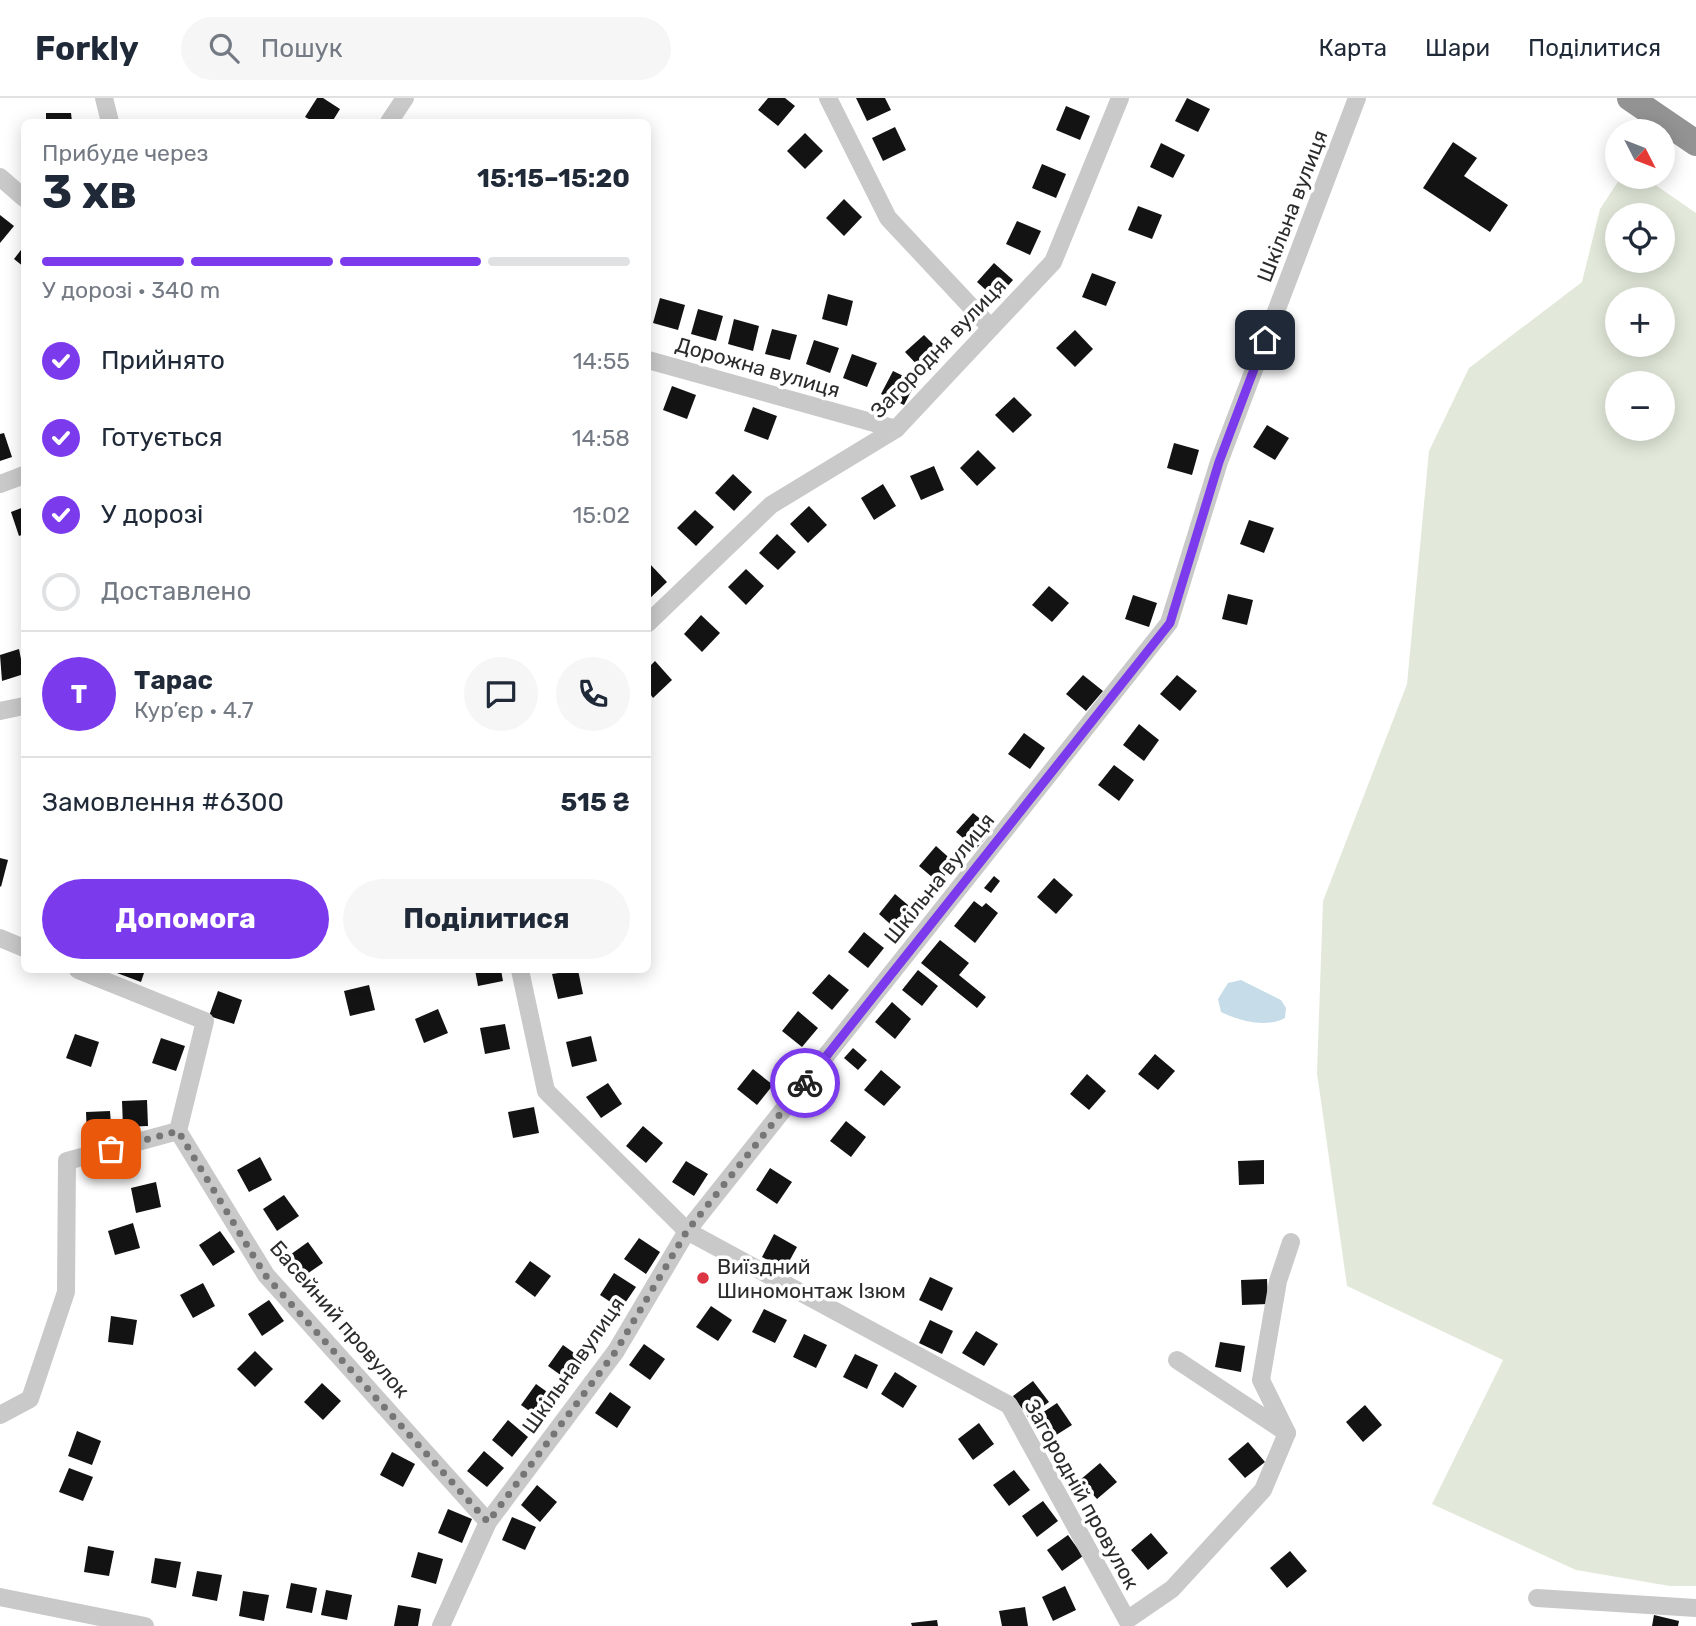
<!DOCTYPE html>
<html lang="uk">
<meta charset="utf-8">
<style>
body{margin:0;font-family:Rubik,sans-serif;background:#f6f6f7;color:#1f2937;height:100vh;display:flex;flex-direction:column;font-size:26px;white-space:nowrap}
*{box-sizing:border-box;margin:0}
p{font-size:23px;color:#747a83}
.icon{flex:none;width:38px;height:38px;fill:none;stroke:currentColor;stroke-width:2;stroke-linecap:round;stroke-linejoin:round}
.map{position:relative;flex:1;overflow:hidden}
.panel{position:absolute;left:21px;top:21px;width:630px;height:854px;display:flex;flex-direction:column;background:#fff;border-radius:10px;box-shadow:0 4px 18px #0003}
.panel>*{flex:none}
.needle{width:46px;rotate:132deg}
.tools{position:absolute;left:1605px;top:21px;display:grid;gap:14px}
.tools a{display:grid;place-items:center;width:70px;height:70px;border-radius:50%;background:#fff;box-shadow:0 4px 18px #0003;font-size:35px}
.pin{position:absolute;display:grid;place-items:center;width:60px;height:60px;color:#fff;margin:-30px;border-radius:14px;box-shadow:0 4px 10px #0006}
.courier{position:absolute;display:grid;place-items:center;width:70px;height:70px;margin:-35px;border:5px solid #7c3aed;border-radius:50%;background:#fff;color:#222;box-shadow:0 2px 9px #0007}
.headline em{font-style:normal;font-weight:700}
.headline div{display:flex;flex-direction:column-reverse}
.headline{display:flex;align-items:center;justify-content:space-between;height:119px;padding:0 21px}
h1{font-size:46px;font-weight:700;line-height:52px}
.bar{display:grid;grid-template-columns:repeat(4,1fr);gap:10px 7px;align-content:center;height:84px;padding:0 21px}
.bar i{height:9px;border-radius:5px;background:#e0e1e3}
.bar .on{background:#7c3aed}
.bar p{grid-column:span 4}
.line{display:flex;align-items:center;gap:18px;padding:0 21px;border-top:2px solid #e0e1e3}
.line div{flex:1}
.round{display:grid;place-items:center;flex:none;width:74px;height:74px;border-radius:37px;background:#f6f6f7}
ol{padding:0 21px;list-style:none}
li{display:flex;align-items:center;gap:21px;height:77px}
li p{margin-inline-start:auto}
li .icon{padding:7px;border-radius:50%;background:#7c3aed;color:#fff;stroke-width:4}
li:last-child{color:#747a83}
li i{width:38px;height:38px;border:4px solid #e0e1e3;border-radius:50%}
.primary-button{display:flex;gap:14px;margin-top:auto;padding:14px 21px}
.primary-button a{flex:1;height:80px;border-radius:42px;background:#7c3aed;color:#fff;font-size:28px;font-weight:700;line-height:80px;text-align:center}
.primary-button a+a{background:#f6f6f7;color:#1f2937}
header{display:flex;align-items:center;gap:42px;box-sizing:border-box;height:98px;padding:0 35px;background:#fff;border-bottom:2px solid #e0e1e3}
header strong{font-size:33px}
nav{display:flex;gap:38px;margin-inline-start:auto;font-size:24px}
.search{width:490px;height:63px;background:#f6f6f7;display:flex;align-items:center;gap:18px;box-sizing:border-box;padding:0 24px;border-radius:38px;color:#747a83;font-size:26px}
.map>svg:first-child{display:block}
.green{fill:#e2e9da;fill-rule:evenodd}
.water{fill:#c6dce9}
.building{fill:#131313}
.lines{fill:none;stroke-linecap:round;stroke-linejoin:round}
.minor{stroke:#c9c9c9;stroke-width:18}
.highway{stroke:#939393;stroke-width:26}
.done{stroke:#767676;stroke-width:7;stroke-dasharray:0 12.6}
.route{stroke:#7c3aed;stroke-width:9}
.poi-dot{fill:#dc3543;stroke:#fff;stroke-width:2.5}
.labels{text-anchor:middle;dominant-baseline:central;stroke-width:7;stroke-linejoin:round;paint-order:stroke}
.street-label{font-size:21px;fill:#2c2c2c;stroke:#fff}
.poi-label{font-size:21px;fill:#2c2c2c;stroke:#fff;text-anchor:start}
</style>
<header>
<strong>Forkly</strong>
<div class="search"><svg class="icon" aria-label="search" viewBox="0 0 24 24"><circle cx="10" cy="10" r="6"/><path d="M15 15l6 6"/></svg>Пошук</div>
<nav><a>Карта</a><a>Шари</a><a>Поділитися</a></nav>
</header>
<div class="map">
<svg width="1696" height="1528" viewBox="0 0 1696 1528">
<rect width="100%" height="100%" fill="#fff"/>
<path class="green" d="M 1621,79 L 1644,79 L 1696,115 L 1696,1488 L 1670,1488 L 1576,1472 L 1432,1406 L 1503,1262 L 1347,1188 L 1317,975 L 1323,803 L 1407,586 L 1429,353 L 1469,270 L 1582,184 L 1600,111 ZM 1617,117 L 1662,117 L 1662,163 L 1617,163 ZM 1617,201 L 1662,201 L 1662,247 L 1617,247 ZM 1617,285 L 1662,285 L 1662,331 L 1617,331 Z"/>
<path class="water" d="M 1241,882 L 1281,902 L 1286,910 L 1285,920 C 1266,930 1240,923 1221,914 L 1218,901 L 1228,885 Z"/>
<g class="building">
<polygon points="317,0 323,0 340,11 332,24 314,24 305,19"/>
<polygon points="768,0 785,0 795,8 778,28 758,12"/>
<polygon points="856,0 885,0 891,12 867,23"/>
<polygon points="1187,0 1210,11 1198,34 1175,23"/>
<polygon points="1066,8 1090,18 1080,42 1056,32"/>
<polygon points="46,15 71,15 72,24 46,24"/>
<polygon points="895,29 906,52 883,63 872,40"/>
<polygon points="805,35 823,53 805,71 787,53"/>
<polygon points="1453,44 1477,60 1464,78 1508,107 1490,134 1423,90"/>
<polygon points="1161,45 1185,57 1173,80 1150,69"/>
<polygon points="1042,66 1066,76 1056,100 1032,90"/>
<polygon points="844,101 862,119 844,138 826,120"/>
<polygon points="1138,108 1162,117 1152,141 1128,132"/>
<polygon points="0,117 14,128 0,145"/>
<polygon points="1017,123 1041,133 1030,157 1006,146"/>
<polygon points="24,148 24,169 14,161"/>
<polygon points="994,165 1013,182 996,201 977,184"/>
<polygon points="1092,175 1116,184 1106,208 1082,199"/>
<polygon points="828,196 853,203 847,228 822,221"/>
<polygon points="660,200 685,207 678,232 653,225"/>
<polygon points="698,211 723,218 716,243 691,236"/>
<polygon points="734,221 759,228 753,253 728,246"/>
<polygon points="772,231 797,237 790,262 765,256"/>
<polygon points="1075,232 1093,251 1075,269 1056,250"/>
<polygon points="924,237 942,255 923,273 905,254"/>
<polygon points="814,242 839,250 830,275 806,266"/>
<polygon points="852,256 877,265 867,289 843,280"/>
<polygon points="893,273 916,284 904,307 881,296"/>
<polygon points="672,288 696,297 687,321 663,312"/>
<polygon points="1014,299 1032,317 1013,335 995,317"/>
<polygon points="753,309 777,318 768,342 744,333"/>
<polygon points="1267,327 1289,340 1275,362 1253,349"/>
<polygon points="4,335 12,359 0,363 0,336"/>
<polygon points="1174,345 1199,352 1192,377 1167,370"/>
<polygon points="978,352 996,370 977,388 960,370"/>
<polygon points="934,368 944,392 921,402 910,378"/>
<polygon points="733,376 752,394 734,413 715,395"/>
<polygon points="883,386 896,408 874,422 861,400"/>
<polygon points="809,408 827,427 808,445 790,426"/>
<polygon points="24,409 24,436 19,438 11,414"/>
<polygon points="695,412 714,429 696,448 677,430"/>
<polygon points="1249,422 1274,430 1264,455 1240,446"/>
<polygon points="777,436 796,454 778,472 759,455"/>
<polygon points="648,464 667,484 648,502"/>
<polygon points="746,471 764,488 746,507 728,489"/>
<polygon points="1049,488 1069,505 1052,524 1032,507"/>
<polygon points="1228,496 1253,502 1247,527 1222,521"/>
<polygon points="1133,497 1157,505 1149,529 1125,521"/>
<polygon points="701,517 720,535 702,554 684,536"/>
<polygon points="19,551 24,576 2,583 0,557"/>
<polygon points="655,563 672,582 653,600 648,593 648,570"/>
<polygon points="1083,577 1103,593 1086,613 1066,596"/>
<polygon points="1177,577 1197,593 1180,613 1160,596"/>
<polygon points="1139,626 1159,642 1144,663 1123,647"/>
<polygon points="1024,635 1045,650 1030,671 1008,656"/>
<polygon points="1114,667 1134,682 1119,703 1098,687"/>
<polygon points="973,715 993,731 976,751 956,734"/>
<polygon points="936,748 955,765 939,785 919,768"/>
<polygon points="0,760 8,762 1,789 0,788"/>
<polygon points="994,778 1000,783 991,795 984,790"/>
<polygon points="1054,780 1073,797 1056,816 1037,799"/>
<polygon points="895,796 915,813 898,833 879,816"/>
<polygon points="974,803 982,809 986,805 998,815 975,845 954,828"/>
<polygon points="864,834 884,850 868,870 848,854"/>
<polygon points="940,842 969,865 959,877 986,899 977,910 921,865"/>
<polygon points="118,872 145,872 141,884 117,875"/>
<polygon points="475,872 501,872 503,883 478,888"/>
<polygon points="578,872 583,896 558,901 552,876"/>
<polygon points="918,872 938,888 922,908 902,892"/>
<polygon points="829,876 849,892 832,912 812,895"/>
<polygon points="369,887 375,912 350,918 344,893"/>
<polygon points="218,893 242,902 234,926 209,918"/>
<polygon points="892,904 911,921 895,941 875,924"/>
<polygon points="438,911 448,935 424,945 415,921"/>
<polygon points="798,913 818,930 802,949 782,933"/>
<polygon points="505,926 510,951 485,956 480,930"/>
<polygon points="75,936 99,944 91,969 66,960"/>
<polygon points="591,938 597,963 572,969 566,944"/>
<polygon points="161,940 185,948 176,973 152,965"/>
<polygon points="853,950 867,962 858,972 844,960"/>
<polygon points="1155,956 1175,973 1158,992 1138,976"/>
<polygon points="753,971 773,987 757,1007 737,991"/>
<polygon points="881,972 901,989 884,1008 864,992"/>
<polygon points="1087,976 1106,993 1089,1012 1070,996"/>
<polygon points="608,985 622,1006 601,1020 586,999"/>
<polygon points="147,1002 148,1028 123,1029 122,1003"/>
<polygon points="534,1009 539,1035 513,1040 508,1014"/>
<polygon points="110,1013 112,1039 87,1040 86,1014"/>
<polygon points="846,1023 866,1039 851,1059 830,1043"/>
<polygon points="643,1028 663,1045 646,1065 626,1048"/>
<polygon points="260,1059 272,1082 249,1094 237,1072"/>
<polygon points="1264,1062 1264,1086 1239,1087 1238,1063"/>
<polygon points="686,1063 708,1076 694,1098 672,1084"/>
<polygon points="770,1070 792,1084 777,1106 756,1092"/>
<polygon points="156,1084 161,1109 136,1115 131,1090"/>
<polygon points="284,1097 299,1118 277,1133 263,1111"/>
<polygon points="133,1125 140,1150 115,1157 108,1133"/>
<polygon points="220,1133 235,1154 213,1168 199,1147"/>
<polygon points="774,1136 797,1149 785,1171 762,1159"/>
<polygon points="639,1140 660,1154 646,1176 624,1161"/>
<polygon points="308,1144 323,1165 301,1180 287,1159"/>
<polygon points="530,1163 551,1178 535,1199 515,1184"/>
<polygon points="614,1175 636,1189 621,1211 600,1197"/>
<polygon points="930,1179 953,1190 942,1213 919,1202"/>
<polygon points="1267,1181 1268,1206 1242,1207 1241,1182"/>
<polygon points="203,1185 215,1208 193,1220 180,1197"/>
<polygon points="269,1202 284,1223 262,1238 248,1216"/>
<polygon points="711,1208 732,1222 718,1243 696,1229"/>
<polygon points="764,1211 787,1222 775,1245 752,1234"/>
<polygon points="111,1218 137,1222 133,1247 108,1244"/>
<polygon points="930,1222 953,1233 942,1256 919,1245"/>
<polygon points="976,1233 998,1246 984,1268 962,1255"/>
<polygon points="804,1236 827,1247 816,1270 793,1259"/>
<polygon points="1220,1244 1245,1248 1241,1274 1215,1269"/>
<polygon points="644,1246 665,1261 650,1282 629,1267"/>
<polygon points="563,1247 584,1262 569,1283 548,1268"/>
<polygon points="255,1253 273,1271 255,1289 237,1271"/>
<polygon points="855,1256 878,1267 867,1291 843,1279"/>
<polygon points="895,1274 917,1288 903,1310 881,1296"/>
<polygon points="1033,1283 1049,1304 1028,1319 1013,1298"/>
<polygon points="322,1285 341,1303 323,1322 304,1304"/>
<polygon points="536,1286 557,1301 542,1322 521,1307"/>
<polygon points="610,1294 631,1309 617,1330 595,1315"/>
<polygon points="1057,1305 1072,1327 1050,1341 1036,1319"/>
<polygon points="1365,1307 1382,1327 1363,1344 1346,1324"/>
<polygon points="508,1322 528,1339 512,1359 492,1342"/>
<polygon points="979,1325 994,1346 973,1362 958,1341"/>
<polygon points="77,1333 101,1343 92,1367 68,1358"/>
<polygon points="1248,1344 1265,1364 1245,1380 1228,1361"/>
<polygon points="484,1353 504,1370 487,1389 467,1373"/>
<polygon points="392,1354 415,1366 403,1389 380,1377"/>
<polygon points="1100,1365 1117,1384 1097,1401 1080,1382"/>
<polygon points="69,1370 93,1379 83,1403 59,1394"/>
<polygon points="1014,1372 1030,1392 1009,1408 993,1387"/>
<polygon points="537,1387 557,1404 540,1424 521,1407"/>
<polygon points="1043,1403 1058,1423 1037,1439 1022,1418"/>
<polygon points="448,1411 472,1421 462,1445 438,1435"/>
<polygon points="512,1419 536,1429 525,1452 502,1442"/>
<polygon points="1151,1435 1168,1455 1148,1472 1131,1452"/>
<polygon points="1068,1437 1083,1458 1062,1473 1047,1452"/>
<polygon points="88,1448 114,1453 109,1478 84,1474"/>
<polygon points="1290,1453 1307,1473 1287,1490 1270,1470"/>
<polygon points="418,1454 443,1461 436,1486 411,1479"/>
<polygon points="155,1460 181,1464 176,1490 151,1485"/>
<polygon points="197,1473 222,1477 217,1503 192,1498"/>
<polygon points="291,1485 317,1490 312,1515 286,1510"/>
<polygon points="1065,1488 1076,1512 1053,1523 1042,1499"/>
<polygon points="326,1492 352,1497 347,1522 321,1517"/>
<polygon points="243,1493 269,1497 264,1523 239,1518"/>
<polygon points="398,1507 421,1511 418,1528 394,1528"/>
<polygon points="1025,1509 1028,1528 1002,1528 999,1513"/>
<polygon points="1654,1517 1679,1523 1678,1528 1652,1528"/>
<polygon points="937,1522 938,1528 912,1528 911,1525"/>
</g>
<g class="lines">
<g class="minor">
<polyline points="104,0 110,24"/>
<polyline points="828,0 888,120 991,230"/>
<polyline points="389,24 405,0"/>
<polyline points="0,79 24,100"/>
<polyline points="648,262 896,331"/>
<polyline points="0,386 24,377"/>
<polyline points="648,525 771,407 896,331 1053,164 1120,0"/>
<polyline points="0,613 24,608"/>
<polyline points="0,840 24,850"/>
<polyline points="78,872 205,923 178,1033 266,1177 488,1424"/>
<polyline points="520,872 546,993 687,1133 1009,1307 1127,1522 1172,1491 1263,1392 1287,1335 1177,1262"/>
<polyline points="0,1317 30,1301 66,1194 67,1063 178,1033"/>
<polyline points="1287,1335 1261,1282 1278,1183 1291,1144"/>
<polyline points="0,1499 145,1528"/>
<polyline points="1537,1500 1696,1510"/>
<polyline points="441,1528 488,1424 616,1253 687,1133 1169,525 1219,364 1357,0"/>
</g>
<polyline class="highway" points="1630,0 1696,45"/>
</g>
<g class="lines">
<polyline class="done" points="111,1051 178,1033 265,1177 488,1424 616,1253 687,1133 805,985"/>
<polyline class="route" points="805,985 1170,525 1219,364 1265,242"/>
</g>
<circle class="poi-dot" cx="703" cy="1180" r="7"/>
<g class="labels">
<g class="street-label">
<text transform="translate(1292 108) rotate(-69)">Шкільна вулиця</text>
<text transform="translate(938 250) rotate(-46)">Загородня вулиця</text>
<text transform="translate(758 269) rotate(16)">Дорожна вулиця</text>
<text transform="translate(939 780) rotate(-51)">Шкільна вулиця</text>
<text transform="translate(340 1221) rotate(49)">Басейний провулок</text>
<text transform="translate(573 1267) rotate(-55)">Шкільна вулиця</text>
<text transform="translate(1082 1396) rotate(61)">Загородній провулок</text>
</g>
<g class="poi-label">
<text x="717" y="1168">Виїздний<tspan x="717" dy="24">Шиномонтаж Ізюм</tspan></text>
</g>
</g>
</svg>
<div class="tools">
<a><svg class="needle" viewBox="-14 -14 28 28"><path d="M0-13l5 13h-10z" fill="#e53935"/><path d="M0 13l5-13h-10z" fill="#747a83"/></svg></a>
<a><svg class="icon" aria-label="locate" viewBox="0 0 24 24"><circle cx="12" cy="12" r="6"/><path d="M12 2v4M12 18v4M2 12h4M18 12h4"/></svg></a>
<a>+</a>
<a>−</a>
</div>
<div class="pin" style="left:111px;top:1051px;background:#ea580c"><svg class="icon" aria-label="bag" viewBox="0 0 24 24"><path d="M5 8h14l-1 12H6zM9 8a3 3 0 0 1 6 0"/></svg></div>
<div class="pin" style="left:1265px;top:242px;background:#1f2937"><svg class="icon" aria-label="home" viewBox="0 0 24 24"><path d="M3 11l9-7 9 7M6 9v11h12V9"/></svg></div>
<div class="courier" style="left:805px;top:985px"><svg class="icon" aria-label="bike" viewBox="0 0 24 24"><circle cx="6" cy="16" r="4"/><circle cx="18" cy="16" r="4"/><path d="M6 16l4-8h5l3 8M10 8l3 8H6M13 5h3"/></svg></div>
<section class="panel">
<div class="headline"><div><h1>3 хв</h1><p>Прибуде через</p></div><em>15:15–15:20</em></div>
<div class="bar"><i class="on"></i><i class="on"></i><i class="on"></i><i></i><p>У дорозі · 340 m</p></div>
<ol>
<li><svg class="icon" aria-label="check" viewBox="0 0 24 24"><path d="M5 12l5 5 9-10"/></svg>Прийнято<p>14:55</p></li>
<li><svg class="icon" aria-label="check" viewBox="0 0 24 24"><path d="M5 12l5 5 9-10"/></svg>Готується<p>14:58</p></li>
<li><svg class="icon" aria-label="check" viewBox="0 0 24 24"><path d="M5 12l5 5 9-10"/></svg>У дорозі<p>15:02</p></li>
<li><i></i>Доставлено</li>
</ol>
<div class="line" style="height:126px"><b class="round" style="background:#7c3aed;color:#fff">Т</b><div><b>Тарас</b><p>Кур’єр · 4.7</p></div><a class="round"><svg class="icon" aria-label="chat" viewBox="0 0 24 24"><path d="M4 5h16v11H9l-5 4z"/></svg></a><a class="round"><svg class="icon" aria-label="phone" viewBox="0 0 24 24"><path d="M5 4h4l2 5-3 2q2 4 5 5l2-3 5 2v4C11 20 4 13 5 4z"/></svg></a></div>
<div class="line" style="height:91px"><div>Замовлення #6300</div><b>515 ₴</b></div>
<div class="primary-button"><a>Допомога</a><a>Поділитися</a></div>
</section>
</div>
